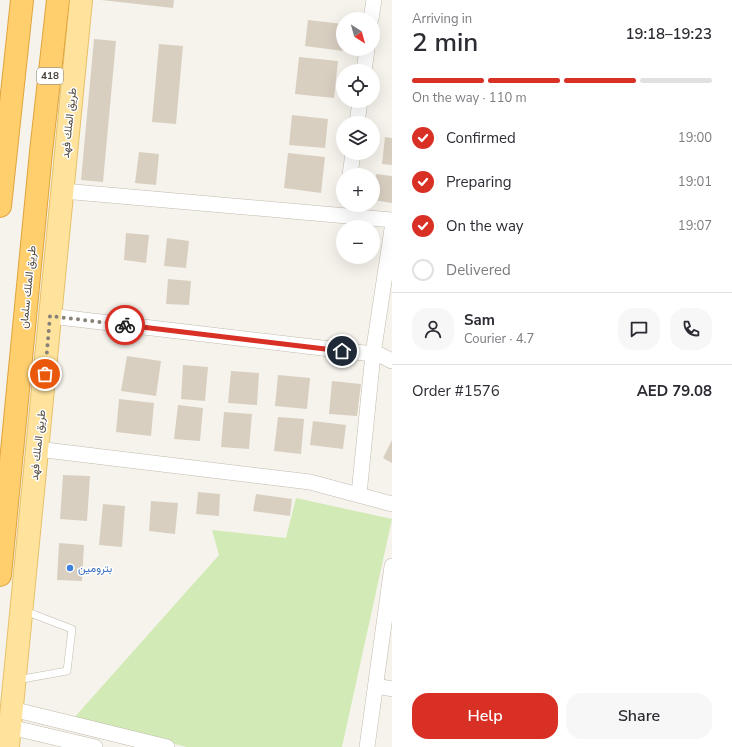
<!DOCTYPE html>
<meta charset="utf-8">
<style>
body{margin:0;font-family:"Nunito Sans",Vazirmatn,sans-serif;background:#f7f7f7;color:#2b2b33;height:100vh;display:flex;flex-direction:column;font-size:15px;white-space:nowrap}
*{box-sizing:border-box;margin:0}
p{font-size:13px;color:#7c7c81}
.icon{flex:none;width:22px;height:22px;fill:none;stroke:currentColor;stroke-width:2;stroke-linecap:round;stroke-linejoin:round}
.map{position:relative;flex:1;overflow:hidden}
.details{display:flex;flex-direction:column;background:#fff;width:340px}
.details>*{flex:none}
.needle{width:26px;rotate:143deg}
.fabs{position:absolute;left:336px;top:12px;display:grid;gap:8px}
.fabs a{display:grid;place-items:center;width:44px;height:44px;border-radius:50%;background:#fff;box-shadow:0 4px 16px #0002;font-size:20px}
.pin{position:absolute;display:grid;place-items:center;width:34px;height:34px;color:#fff;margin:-17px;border:2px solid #fff;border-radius:50%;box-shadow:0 1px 4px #0007}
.courier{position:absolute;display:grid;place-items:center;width:40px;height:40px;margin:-20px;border:3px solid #d93025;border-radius:50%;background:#fff;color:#222;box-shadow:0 1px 5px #0007}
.head em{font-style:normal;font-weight:600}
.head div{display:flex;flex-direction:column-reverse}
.head{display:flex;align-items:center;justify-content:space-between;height:68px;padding:0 20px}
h1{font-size:26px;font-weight:600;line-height:30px}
.bar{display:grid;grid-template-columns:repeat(4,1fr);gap:6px 4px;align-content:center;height:48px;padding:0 20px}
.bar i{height:5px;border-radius:3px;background:#e1e1e2}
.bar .on{background:#d93025}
.bar p{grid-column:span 4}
.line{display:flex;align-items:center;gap:10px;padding:0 20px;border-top:1px solid #e1e1e2}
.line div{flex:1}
.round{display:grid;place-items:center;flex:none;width:42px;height:42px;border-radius:16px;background:#f7f7f7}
ol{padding:0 20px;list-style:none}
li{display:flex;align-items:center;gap:12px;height:44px}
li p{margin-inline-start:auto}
li .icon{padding:4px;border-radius:50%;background:#d93025;color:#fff;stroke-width:4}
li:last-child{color:#7c7c81}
li i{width:22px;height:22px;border:2px solid #e1e1e2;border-radius:50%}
.primary-button{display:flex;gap:8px;margin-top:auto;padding:8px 20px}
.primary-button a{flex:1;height:46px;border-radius:16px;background:#d93025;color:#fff;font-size:16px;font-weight:600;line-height:46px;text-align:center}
.primary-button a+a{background:#f7f7f7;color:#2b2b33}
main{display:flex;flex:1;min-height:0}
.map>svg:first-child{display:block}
.green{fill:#d2eab5}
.building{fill:#d8cfc1}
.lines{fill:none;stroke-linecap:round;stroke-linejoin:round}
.lane-casing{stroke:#c2bbae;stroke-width:8}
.street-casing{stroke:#c2bbae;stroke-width:16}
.primary-casing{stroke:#e6c16a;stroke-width:24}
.highway-casing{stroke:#e0a43c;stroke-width:24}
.lane{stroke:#fff;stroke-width:7}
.street{stroke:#fff;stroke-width:15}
.primary{stroke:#ffe39c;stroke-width:22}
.highway{stroke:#ffcf6e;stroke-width:22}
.done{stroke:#878178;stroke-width:4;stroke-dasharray:0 7.2}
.route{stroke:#d93025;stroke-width:5}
.shop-dot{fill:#3f7fe0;stroke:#fff;stroke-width:1.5}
.labels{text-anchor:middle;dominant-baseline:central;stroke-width:3;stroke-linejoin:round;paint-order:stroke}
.shield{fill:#fff;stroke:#817c74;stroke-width:1}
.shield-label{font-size:10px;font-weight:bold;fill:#4b4439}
.street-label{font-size:11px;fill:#4b4439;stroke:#fff}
.shop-label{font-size:11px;fill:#366cbe;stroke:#fff;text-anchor:start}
</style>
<main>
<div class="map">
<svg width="392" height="747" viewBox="0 0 392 747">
<rect width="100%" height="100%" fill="#f6f3ec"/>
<polygon class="green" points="296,498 392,519 342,747 187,747 73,719 219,555 212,530 286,538"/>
<g class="building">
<polygon points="101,0 174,0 173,8"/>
<polygon points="308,20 343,24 343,51 305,46"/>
<polygon points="94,39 116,41 103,182 81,180"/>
<polygon points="159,44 183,46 176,124 152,122"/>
<polygon points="299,57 338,61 334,98 295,94"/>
<polygon points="292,115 328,119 325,148 289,145"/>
<polygon points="385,137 392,138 392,165 382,164"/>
<polygon points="139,152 159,154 156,185 135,183"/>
<polygon points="288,153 325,157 321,193 284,188"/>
<polygon points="376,174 392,176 392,203 373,200"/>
<polygon points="126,233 149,235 146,263 124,260"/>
<polygon points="167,238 189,241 186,268 164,266"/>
<polygon points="168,279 191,281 189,305 166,304"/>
<polygon points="127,356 161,361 156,396 121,391"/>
<polygon points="183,365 208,367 205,401 181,399"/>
<polygon points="231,371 259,373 257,405 228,403"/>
<polygon points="278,375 310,378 307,409 275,406"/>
<polygon points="332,381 361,384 357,416 329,414"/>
<polygon points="119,399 154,403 151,436 116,432"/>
<polygon points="178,405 203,408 200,441 174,439"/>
<polygon points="224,412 252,414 249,449 221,447"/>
<polygon points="278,417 304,419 301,454 274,451"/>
<polygon points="313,421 346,425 343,449 310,445"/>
<polygon points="392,440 392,463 383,458"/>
<polygon points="63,475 90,476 87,521 60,519"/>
<polygon points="198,492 220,494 219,516 196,514"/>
<polygon points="256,494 292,499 290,516 253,511"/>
<polygon points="151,501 178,503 175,534 149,531"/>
<polygon points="103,504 125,506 122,547 99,545"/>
<polygon points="59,543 84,545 82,581 57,580"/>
</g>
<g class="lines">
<g class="lane-casing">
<polyline id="lane" points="17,680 67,671 72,629 25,611"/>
</g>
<g class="street-casing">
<g id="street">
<polyline points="371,19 374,0"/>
<polyline points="364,71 367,49"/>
<polyline points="357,123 360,101"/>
<polyline points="350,175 353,153"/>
<polyline points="63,191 392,220"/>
<polyline points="50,316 373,354 380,355 392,361"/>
<polyline points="37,449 310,482 392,504"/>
<polyline points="359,494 373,354 392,229"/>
<polyline points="376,686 392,689"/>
<polyline points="12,709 167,747"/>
<polyline points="10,727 95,747"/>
<polyline points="367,747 392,566"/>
</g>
</g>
<g class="primary-casing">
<polyline id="primary" points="8,747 81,0"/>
</g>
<g class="highway-casing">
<g id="highway">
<polyline points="0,206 22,0"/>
<polyline points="0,575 41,152 58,0"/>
</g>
</g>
<use href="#lane" class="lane"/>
<use href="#street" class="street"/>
<use href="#primary" class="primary"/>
<use href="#highway" class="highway"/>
</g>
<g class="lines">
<polyline class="done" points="45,374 50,316 125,325"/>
<polyline class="route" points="125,325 342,351"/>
</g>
<circle class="shop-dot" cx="70" cy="568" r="4"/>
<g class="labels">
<rect class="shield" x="37" y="68" width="26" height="16" rx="3"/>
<g class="shield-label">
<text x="50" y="76">418</text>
</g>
<g class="street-label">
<text transform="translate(69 123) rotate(-84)">طريق الملك فهد</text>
<text transform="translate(28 287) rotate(-84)">طريق الملك سلمان</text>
<text transform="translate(38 445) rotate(-84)">طريق الملك فهد</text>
</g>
<g class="shop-label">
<text x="78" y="568">بترومين</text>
</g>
</g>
</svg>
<div class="fabs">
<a><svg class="needle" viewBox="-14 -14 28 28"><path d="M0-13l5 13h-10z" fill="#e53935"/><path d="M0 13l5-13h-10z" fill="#7c7c81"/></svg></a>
<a><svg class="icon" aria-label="locate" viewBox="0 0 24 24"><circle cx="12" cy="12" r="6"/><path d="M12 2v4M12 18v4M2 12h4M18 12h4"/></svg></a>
<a><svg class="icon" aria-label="layers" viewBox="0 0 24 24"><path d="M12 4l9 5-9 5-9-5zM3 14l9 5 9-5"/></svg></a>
<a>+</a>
<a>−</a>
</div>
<div class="pin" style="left:45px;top:374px;background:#ea580c"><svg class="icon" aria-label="bag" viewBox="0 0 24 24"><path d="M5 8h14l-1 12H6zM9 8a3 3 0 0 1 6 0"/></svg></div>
<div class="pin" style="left:342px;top:351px;background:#1f2937"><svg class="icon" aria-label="home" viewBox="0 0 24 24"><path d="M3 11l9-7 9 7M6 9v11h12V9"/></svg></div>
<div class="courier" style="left:125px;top:325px"><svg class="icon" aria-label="bike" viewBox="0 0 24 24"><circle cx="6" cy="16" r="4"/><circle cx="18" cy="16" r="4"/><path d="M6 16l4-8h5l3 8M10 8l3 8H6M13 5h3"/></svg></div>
</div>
<section class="details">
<div class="head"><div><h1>2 min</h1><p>Arriving in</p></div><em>19:18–19:23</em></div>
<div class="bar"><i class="on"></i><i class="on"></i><i class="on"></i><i></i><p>On the way · 110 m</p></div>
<ol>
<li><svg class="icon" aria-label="check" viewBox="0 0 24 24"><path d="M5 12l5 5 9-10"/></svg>Confirmed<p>19:00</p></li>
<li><svg class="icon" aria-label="check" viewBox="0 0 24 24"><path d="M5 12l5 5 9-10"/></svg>Preparing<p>19:01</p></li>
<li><svg class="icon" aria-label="check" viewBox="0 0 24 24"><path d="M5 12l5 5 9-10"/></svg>On the way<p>19:07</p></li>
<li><i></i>Delivered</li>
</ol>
<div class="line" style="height:72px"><a class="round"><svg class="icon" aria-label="person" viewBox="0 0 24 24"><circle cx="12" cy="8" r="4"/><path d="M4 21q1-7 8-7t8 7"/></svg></a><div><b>Sam</b><p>Courier · 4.7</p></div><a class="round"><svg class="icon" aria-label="chat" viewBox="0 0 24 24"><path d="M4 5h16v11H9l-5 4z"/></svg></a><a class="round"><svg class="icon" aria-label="phone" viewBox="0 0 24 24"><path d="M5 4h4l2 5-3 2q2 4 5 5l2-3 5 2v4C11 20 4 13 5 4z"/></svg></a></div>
<div class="line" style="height:52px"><div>Order #1576</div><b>AED 79.08</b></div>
<div class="primary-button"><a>Help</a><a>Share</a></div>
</section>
</main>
